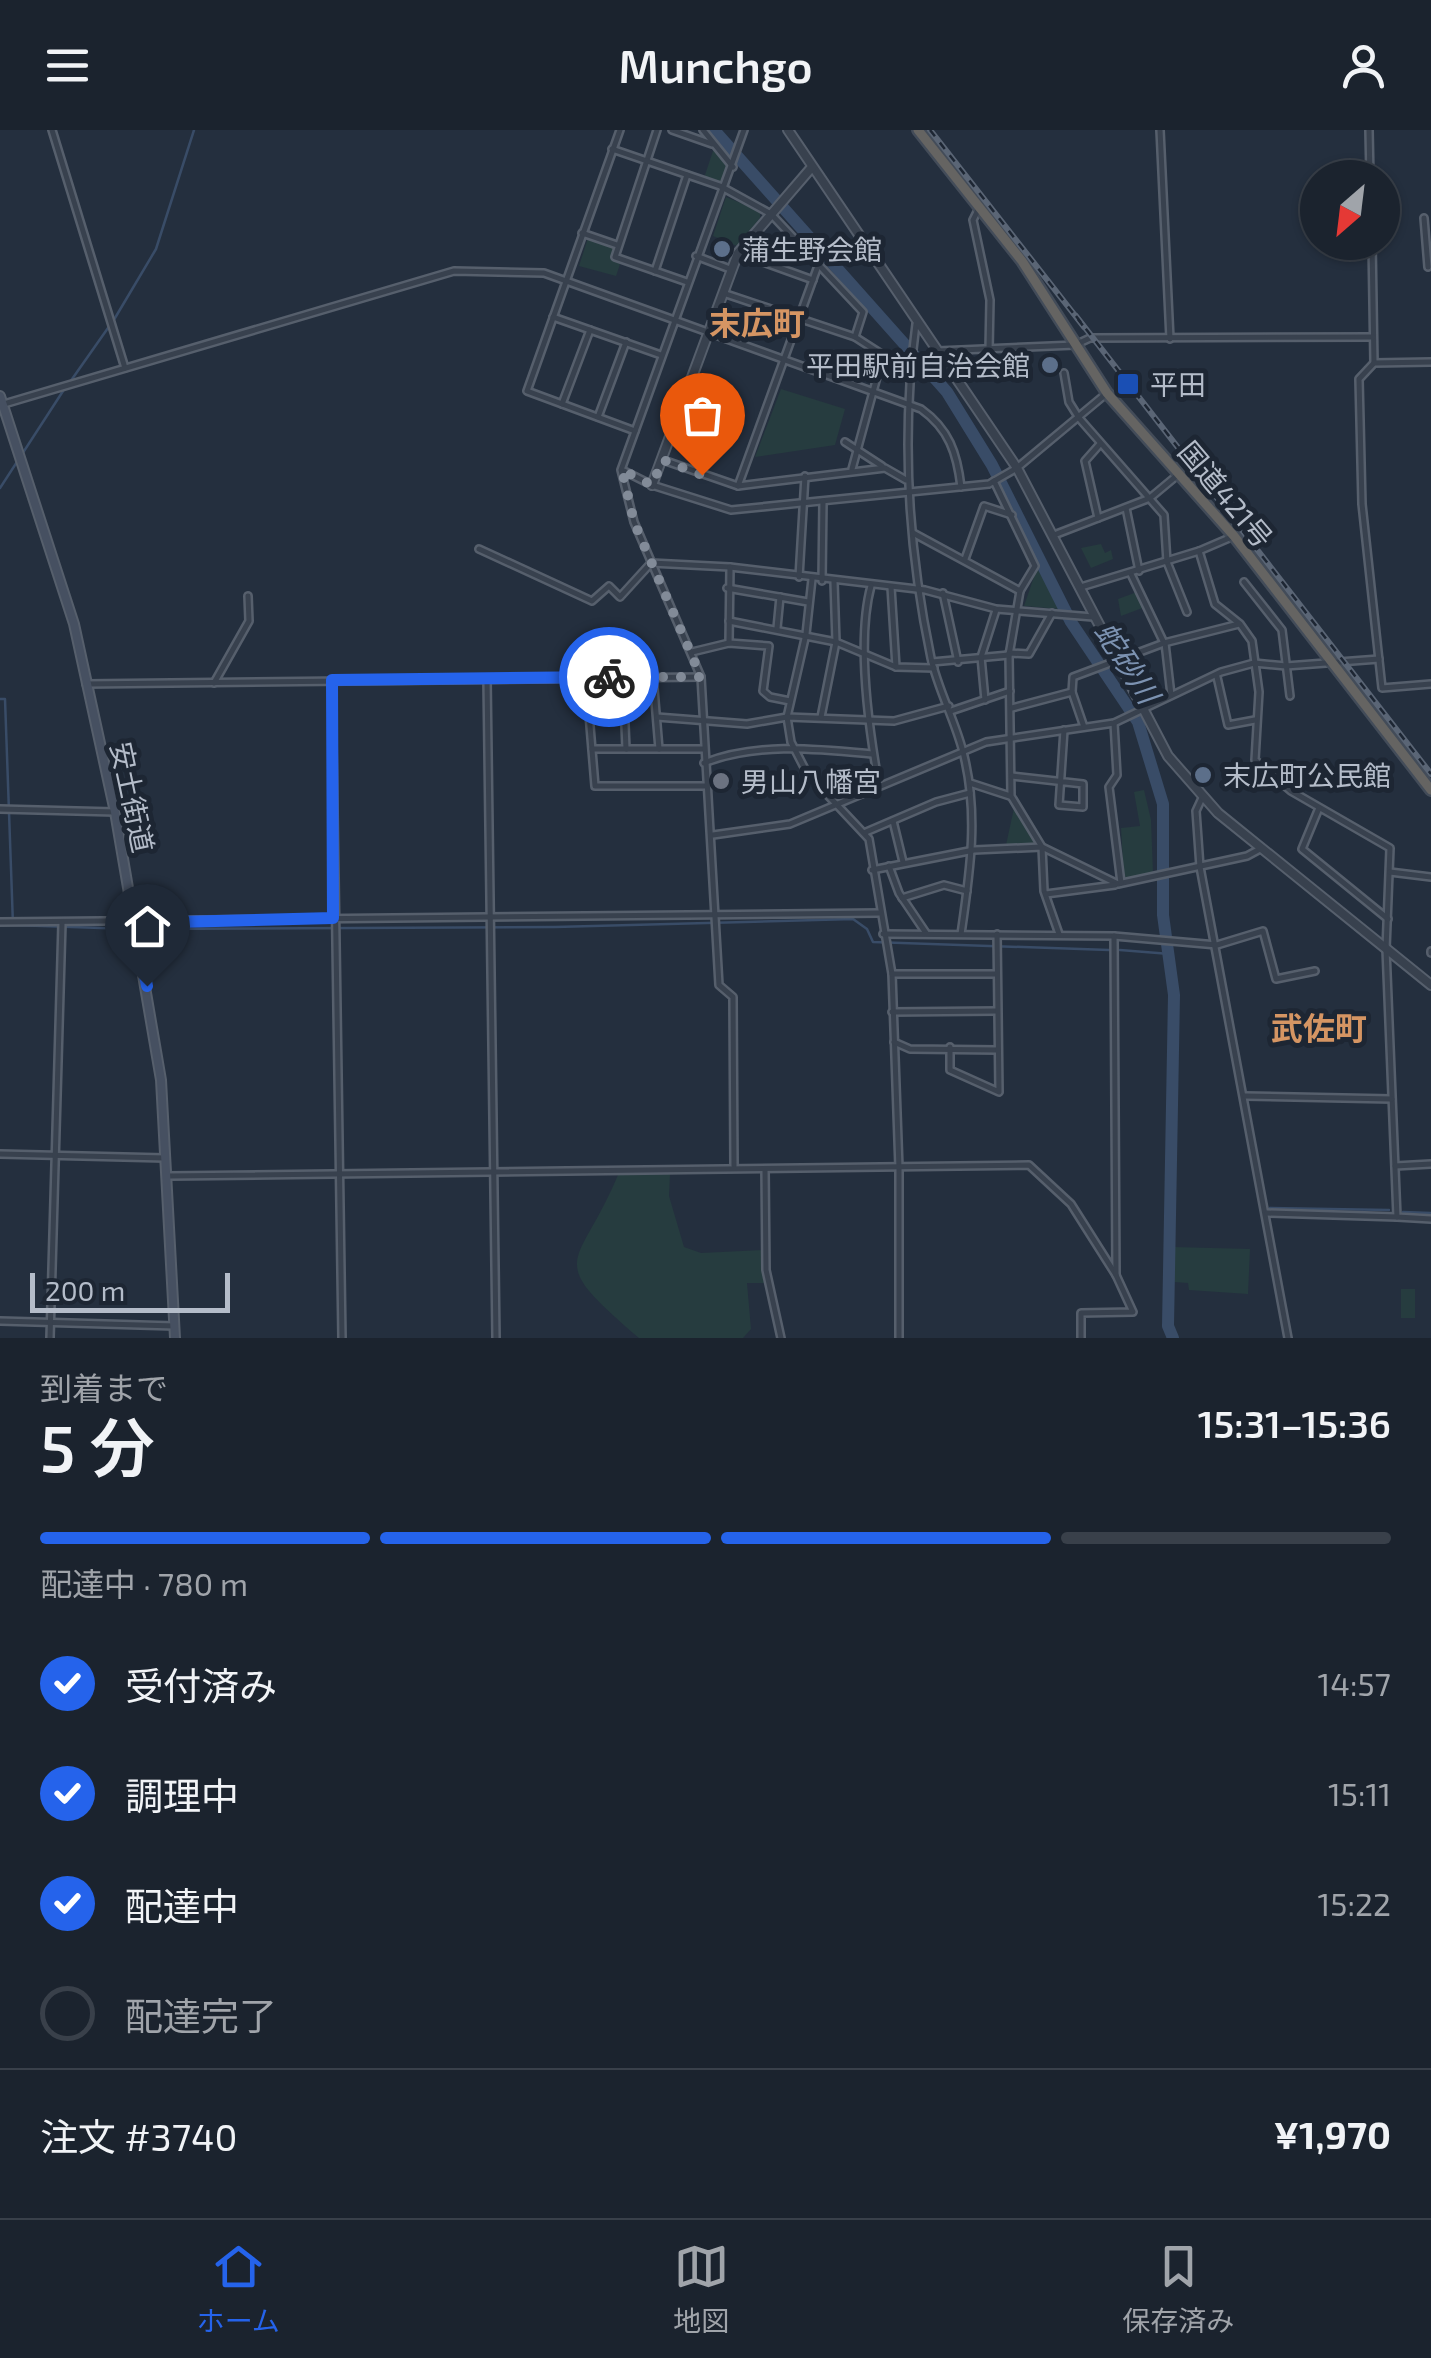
<!DOCTYPE html>
<html lang="ja">
<meta charset="utf-8">
<style>
body{margin:0;font-family:"Exo 2","Noto Sans JP",sans-serif;background:#282f3a;color:#f1f3f6;height:100vh;display:flex;flex-direction:column;font-size:38px;white-space:nowrap}
*{box-sizing:border-box;margin:0}
p{font-size:32px;color:#a0a4aa}
.icon{flex:none;width:55px;height:55px;fill:none;stroke:currentColor;stroke-width:2;stroke-linecap:round;stroke-linejoin:round}
.map{position:relative;height:1208px;overflow:hidden}
.side{display:flex;flex-direction:column;background:#1b232e;flex:1}
.side>*{flex:none}
.needle{width:65px;rotate:208deg}
.fabs{position:absolute;left:1300px;top:30px;display:grid;gap:20px}
.fabs a{display:grid;place-items:center;width:100px;height:100px;border-radius:50%;background:#1b232e;box-shadow:0 2px 8px #0004,0 0 0 2px #39404a;font-size:50px}
.scale{position:absolute;left:30px;bottom:25px;width:200px;box-sizing:border-box;padding-left:10px;border:5px solid #b4bcc9;border-top:0;font-size:28px;line-height:35px;white-space:nowrap;color:#b4bcc9;-webkit-text-stroke:8px #1d2633;paint-order:stroke}
.pin{position:absolute;display:grid;place-items:center;width:85px;height:85px;color:#fff;margin:-102px -42px;border-radius:50% 50% 50% 0;rotate:-45deg;box-shadow:0 0 10px #0007}
.pin .icon{rotate:45deg}
.courier{position:absolute;display:grid;place-items:center;width:100px;height:100px;margin:-50px;border:8px solid #2563eb;border-radius:50%;background:#fff;color:#222;box-shadow:0 2px 12px #0007}
.head em{font-style:normal;font-weight:600}
.head div{display:flex;flex-direction:column-reverse}
.head{display:flex;align-items:center;justify-content:space-between;height:170px;padding:0 40px}
h1{font-size:65px;font-weight:600;line-height:75px}
.bar{display:grid;grid-template-columns:repeat(4,1fr);gap:15px 10px;align-content:center;height:120px;padding:0 40px}
.bar i{height:12px;border-radius:8px;background:#39404a}
.bar .active{background:#2563eb}
.bar p{grid-column:span 4}
.line{display:flex;align-items:center;gap:25px;padding:0 40px;border-top:2px solid #39404a}
.line div{flex:1}
ol{padding:0 40px;list-style:none}
li{display:flex;align-items:center;gap:30px;height:110px}
li p{margin-inline-start:auto}
li .icon{padding:10px;border-radius:50%;background:#2563eb;color:#fff;stroke-width:4}
li:last-child{color:#a0a4aa}
li i{width:55px;height:55px;border:5px solid #39404a;border-radius:50%}
header{display:flex;justify-content:space-between;align-items:center;height:130px;padding:0 40px;background:#1b232e;font-size:45px;font-weight:600}
.tab-bar{display:flex;justify-content:space-around;align-items:center;height:140px;border-top:2px solid #39404a;background:#1b232e;font-size:28px;color:#a0a4aa}
.tab-bar a{display:grid;justify-items:center;gap:5px}
.tab-bar .active{color:#2563eb}
.map>svg:first-child{display:block}
.green{fill:#263c3f}
.lines{fill:none;stroke-linecap:round;stroke-linejoin:round}
.stream{stroke:#394c67;stroke-width:2.5}
.river{stroke:#394c67;stroke-width:12}
.minor-casing{stroke:#565f6c;stroke-width:10}
.tertiary-casing{stroke:#565f6c;stroke-width:12}
.secondary-casing{stroke:#565f6c;stroke-width:12}
.trunk-casing{stroke:#434c59;stroke-width:14}
.minor{stroke:#38414e;stroke-width:5}
.tertiary{stroke:#38414e;stroke-width:8}
.secondary{stroke:#465061;stroke-width:8}
.trunk{stroke:#656462;stroke-width:9}
.rail-casing{stroke:#5a6575;stroke-width:6}
.rail{stroke:#1d2633;stroke-width:2.5;stroke-dasharray:8;stroke-linecap:butt}
.done{stroke:#828b98;stroke-width:10;stroke-dasharray:0 18}
.route{stroke:#2563eb;stroke-width:12}
.service-dot{fill:#5c6f8a;stroke:#1d2633;stroke-width:4}
.transit-dot{fill:#1a4fb4;stroke:#1d2633;stroke-width:4}
.worship-dot{fill:#6b7280;stroke:#1d2633;stroke-width:4}
.labels{text-anchor:middle;dominant-baseline:central;stroke-width:10;stroke-linejoin:round;paint-order:stroke}
.poi-label{font-size:28px;fill:#b4bcc9;stroke:#1d2633;text-anchor:start}
.street-label{font-size:28px;fill:#b4bcc9;stroke:#1d2633}
.water-label{font-size:30px;font-style:italic;fill:#7c92b1;stroke:#1d2633}
.quarter-label{font-size:32px;font-weight:bold;fill:#d59563;stroke:#1d2633}
</style>
<header><svg class="icon" aria-label="menu" viewBox="0 0 24 24"><path d="M4 6h16M4 12h16M4 18h16"/></svg>Munchgo<svg class="icon" aria-label="person" viewBox="0 0 24 24"><circle cx="12" cy="8" r="4"/><path d="M4 21q1-7 8-7t8 7"/></svg></header>
<div class="map">
<svg width="1431" height="1208" viewBox="0 0 1431 1208">
<rect width="100%" height="100%" fill="#242f3e"/>
<g class="green">
<polygon points="714,18 729,41 720,54 704,48"/>
<polygon points="726,67 760,81 760,88 737,116 713,106"/>
<polygon points="588,108 616,117 614,131 620,134 616,146 579,136"/>
<polygon points="781,259 845,279 835,315 755,327"/>
<polygon points="1101,414 1105,423 1111,420 1113,429 1091,438 1081,418"/>
<polygon points="1037,438 1060,479 1024,476"/>
<polygon points="1137,462 1145,477 1121,486 1118,469"/>
<polygon points="1144,660 1151,690 1153,743 1124,750 1121,698 1140,696 1134,662"/>
<polygon points="1014,678 1036,709 1037,714 1006,715"/>
<path d="M 670,1044 L 669,1066 L 684,1117 L 701,1123 L 763,1120 L 766,1153 L 747,1153 L 751,1199 L 743,1208 L 639,1208 C 542,1125 578,1141 618,1045 Z"/>
<polygon points="1173,1117 1250,1119 1248,1164 1189,1160 1188,1153 1174,1152"/>
<rect x="1401" y="1159" width="14" height="29"/>
</g>
<g class="lines">
<g class="stream">
<polyline points="70,252 115,188 156,119 194,0"/>
<polyline points="0,358 65,258"/>
<polyline points="0,569 5,569 13,795 130,799"/>
<polyline points="138,799 555,797 853,789 867,799 873,812 1109,820"/>
<polyline points="1120,820 1170,824"/>
<polyline points="1270,1078 1389,1080"/>
<polyline points="1403,1082 1431,1083"/>
</g>
<polyline class="river" points="714,0 947,262 992,335 1071,492 1138,592 1163,674 1163,785 1174,865 1168,1196 1173,1208"/>
<g class="minor-casing">
<g id="minor">
<polyline points="52,0 125,238"/>
<polyline points="620,0 527,261 635,301"/>
<polyline points="657,0 615,127 687,152"/>
<polyline points="672,0 712,14"/>
<polyline points="703,0 733,37"/>
<polyline points="1160,0 1170,209"/>
<polyline points="1369,0 1370,48"/>
<polyline points="612,19 720,56 771,84 863,182 855,207"/>
<polyline points="979,78 973,90 990,170 989,220"/>
<polyline points="1424,88 1428,137"/>
<polyline points="582,103 617,115"/>
<polyline points="1372,112 1374,233"/>
<polyline points="738,123 813,150"/>
<polyline points="696,126 730,139"/>
<polyline points="655,141 687,45"/>
<polyline points="723,163 855,207 883,225 852,339"/>
<polyline points="553,187 661,225"/>
<path d="M 916,194 C 901,305 908,418 931,528 C 938,560 955,590 963,622 C 979,683 970,742 961,804"/>
<polyline points="938,221 1075,215 1090,208 1373,207"/>
<polyline points="1431,232 1374,233 1359,249 1362,374 1382,558 1431,554"/>
<polyline points="1064,243 1069,272 1079,288 1164,385 1167,432 1187,482"/>
<path d="M 4,274 L 454,141 L 544,143 L 921,279 C 949,299 957,323 961,357"/>
<polyline points="562,274 590,200"/>
<polyline points="598,287 626,212"/>
<polyline points="845,312 882,336"/>
<polyline points="663,330 738,356 885,338 906,350"/>
<polyline points="624,341 652,355 731,380 989,354 1017,338 1107,263"/>
<polyline points="994,351 1035,436 1020,461 1009,525 1011,666 1042,717 1118,754 1247,726 1260,719"/>
<polyline points="738,356 819,133"/>
<polyline points="1126,378 1139,441"/>
<polyline points="1098,388 1085,331 1100,314"/>
<polyline points="913,403 1020,461"/>
<polyline points="1054,405 1150,368 1180,343"/>
<polyline points="479,419 592,471 609,456 620,467 651,433"/>
<polyline points="1199,421 1215,474 1240,494 1252,511 1259,562 1255,630 1291,661 1390,718 1386,819 1397,1087 1431,1089"/>
<polyline points="965,429 984,376 1012,385"/>
<polyline points="651,433 730,437 925,460 996,479 1093,487"/>
<polyline points="1131,444 1164,513"/>
<polyline points="799,447 805,346"/>
<polyline points="812,449 806,504 787,587 791,612 807,643 869,709 892,844 899,1038 899,1208"/>
<polyline points="822,451 823,371"/>
<polyline points="1244,452 1282,500 1290,566"/>
<path d="M 871,456 C 856,511 869,600 879,656"/>
<polyline points="891,457 896,537"/>
<polyline points="1081,457 1199,421 1234,406"/>
<polyline points="727,458 808,472"/>
<polyline points="943,463 958,532"/>
<polyline points="729,491 836,512 896,537 934,538"/>
<polyline points="777,498 780,467"/>
<polyline points="729,513 730,437"/>
<polyline points="1165,513 1171,565"/>
<polyline points="692,522 729,513 769,516 763,561 770,567 790,571"/>
<polyline points="1009,523 1029,524 1052,483"/>
<polyline points="932,532 1009,525"/>
<polyline points="623,547 626,619"/>
<polyline points="653,547 659,619"/>
<polyline points="1217,547 1228,595 1255,590"/>
<polyline points="586,548 595,656 706,656"/>
<polyline points="487,549 496,1208"/>
<polyline points="332,550 342,1208"/>
<polyline points="214,553 249,491 248,466"/>
<polyline points="86,554 701,547"/>
<polyline points="985,570 981,527 996,480"/>
<polyline points="1012,578 1072,562"/>
<polyline points="951,581 1010,561"/>
<polyline points="657,587 747,594 787,587 894,591 949,576"/>
<polyline points="821,587 836,512 834,452"/>
<polyline points="1114,593 1117,645 1109,657 1121,753"/>
<polyline points="1084,597 1072,562 1073,547 1164,513 1239,494"/>
<polyline points="592,619 703,619"/>
<path d="M 704,633 C 757,612 818,619 873,624"/>
<polyline points="1012,646 1083,654 1083,677 1059,675 1064,600"/>
<polyline points="970,653 1010,666"/>
<polyline points="1202,668 1196,681 1200,737 1288,1208"/>
<polyline points="1319,678 1302,719 1388,789"/>
<polyline points="0,679 115,682"/>
<polyline points="893,691 903,732"/>
<polyline points="866,702 936,672 970,663"/>
<polyline points="713,705 790,694 986,612 1114,593 1221,542 1254,533 1286,536 1379,529"/>
<polyline points="889,736 899,763 926,803"/>
<polyline points="872,740 974,720 1042,717 1044,761 1059,804"/>
<polyline points="1390,742 1431,747"/>
<polyline points="1046,764 1115,755"/>
<polyline points="902,768 944,755 967,761"/>
<polyline points="0,792 879,783"/>
<polyline points="883,804 1114,806 1217,815 1263,801 1276,849 1315,841"/>
<polyline points="1431,821 1431,823"/>
<polyline points="892,844 997,844"/>
<polyline points="892,882 997,881"/>
<polyline points="894,912 910,919 998,920"/>
<polyline points="950,917 950,940 999,962 997,804"/>
<polyline points="1245,966 1392,969"/>
<polyline points="0,1024 165,1028"/>
<polyline points="734,1036 733,867 719,855 701,547 634,392 621,340 744,0"/>
<polyline points="1395,1036 1431,1034"/>
<polyline points="765,1039 766,1140 781,1208"/>
<polyline points="169,1046 1029,1035 1071,1074 1116,1145"/>
<polyline points="1267,1083 1397,1087"/>
<polyline points="0,1191 175,1196"/>
<polyline points="50,1208 62,793"/>
<polyline points="1081,1208 1081,1183 1133,1182 1116,1145 1114,806"/>
</g>
</g>
<g class="tertiary-casing">
<g id="tertiary">
<polyline points="788,0 1017,338 1168,626 1218,683 1431,855"/>
<polyline points="652,355 738,123 812,37"/>
</g>
</g>
<g class="secondary-casing">
<polyline id="secondary" points="0,266 74,494 115,682 161,950 175,1208"/>
</g>
<g class="trunk-casing">
<polyline id="trunk" points="918,0 1022,131 1107,263 1234,406 1431,660"/>
</g>
<use href="#minor" class="minor"/>
<use href="#tertiary" class="tertiary"/>
<use href="#secondary" class="secondary"/>
<use href="#trunk" class="trunk"/>
<g class="rail-casing">
<g id="rail">
<polyline points="930,0 1084,197"/>
<polyline points="1076,186 1431,644"/>
</g>
</g>
<use href="#rail" class="rail"/>
</g>
<g class="lines">
<polyline class="done" points="609,547 701,547 634,392 622,340 652,355 663,330 702,345"/>
<polyline class="route" points="147,856 135,793 333,788 332,550 609,547"/>
</g>
<g class="service-dot">
<circle cx="722" cy="119" r="10"/>
<circle cx="1050" cy="235" r="10"/>
<circle cx="1203" cy="645" r="10"/>
</g>
<rect class="transit-dot" x="1116" y="242" width="24" height="24" rx="5"/>
<circle class="worship-dot" cx="721" cy="651" r="10"/>
<g class="labels">
<g class="poi-label">
<text x="742" y="119">蒲生野会館</text>
<text x="1030" y="235" text-anchor="end">平田駅前自治会館</text>
<text x="1150" y="254">平田</text>
<text x="1223" y="645">末広町公民館</text>
<text x="741" y="651">男山八幡宮</text>
</g>
<g class="street-label">
<text transform="translate(1226 364) rotate(50)">国道421号</text>
<text transform="translate(133 667) rotate(78)">安土街道</text>
</g>
<g class="water-label">
<text transform="translate(1128 532) rotate(57)">蛇砂川</text>
</g>
<g class="quarter-label">
<text x="757" y="192">末広町</text>
<text x="1319" y="897">武佐町</text>
</g>
</g>
</svg>
<div class="fabs">
<a><svg class="needle" viewBox="-14 -14 28 28"><path d="M0-13l5 13h-10z" fill="#e53935"/><path d="M0 13l5-13h-10z" fill="#a0a4aa"/></svg></a>
</div>
<div class="scale">200 m</div>
<div class="pin" style="left:702px;top:345px;background:#ea580c"><svg class="icon" aria-label="bag" viewBox="0 0 24 24"><path d="M5 8h14l-1 12H6zM9 8a3 3 0 0 1 6 0"/></svg></div>
<div class="pin" style="left:147px;top:856px;background:#1f2937"><svg class="icon" aria-label="home" viewBox="0 0 24 24"><path d="M3 11l9-7 9 7M6 9v11h12V9"/></svg></div>
<div class="courier" style="left:609px;top:547px"><svg class="icon" aria-label="bike" viewBox="0 0 24 24"><circle cx="6" cy="16" r="4"/><circle cx="18" cy="16" r="4"/><path d="M6 16l4-8h5l3 8M10 8l3 8H6M13 5h3"/></svg></div>
</div>
<section class="side">
<div class="head"><div><h1>5 分</h1><p>到着まで</p></div><em>15:31–15:36</em></div>
<div class="bar"><i class="active"></i><i class="active"></i><i class="active"></i><i></i><p>配達中 · 780 m</p></div>
<ol>
<li><svg class="icon" aria-label="check" viewBox="0 0 24 24"><path d="M5 12l5 5 9-10"/></svg>受付済み<p>14:57</p></li>
<li><svg class="icon" aria-label="check" viewBox="0 0 24 24"><path d="M5 12l5 5 9-10"/></svg>調理中<p>15:11</p></li>
<li><svg class="icon" aria-label="check" viewBox="0 0 24 24"><path d="M5 12l5 5 9-10"/></svg>配達中<p>15:22</p></li>
<li><i></i>配達完了</li>
</ol>
<div class="line" style="height:130px"><div>注文 #3740</div><b>¥1,970</b></div>
</section>
<nav class="tab-bar">
<a class="active"><svg class="icon" aria-label="home" viewBox="0 0 24 24"><path d="M3 11l9-7 9 7M6 9v11h12V9"/></svg>ホーム</a>
<a><svg class="icon" aria-label="map" viewBox="0 0 24 24"><path d="M3 6l6-2 6 2 6-2v14l-6 2-6-2-6 2zM9 4v14M15 6v14"/></svg>地図</a>
<a><svg class="icon" aria-label="saved" viewBox="0 0 24 24"><path d="M7 4h10v16l-5-4-5 4z"/></svg>保存済み</a>
</nav>
